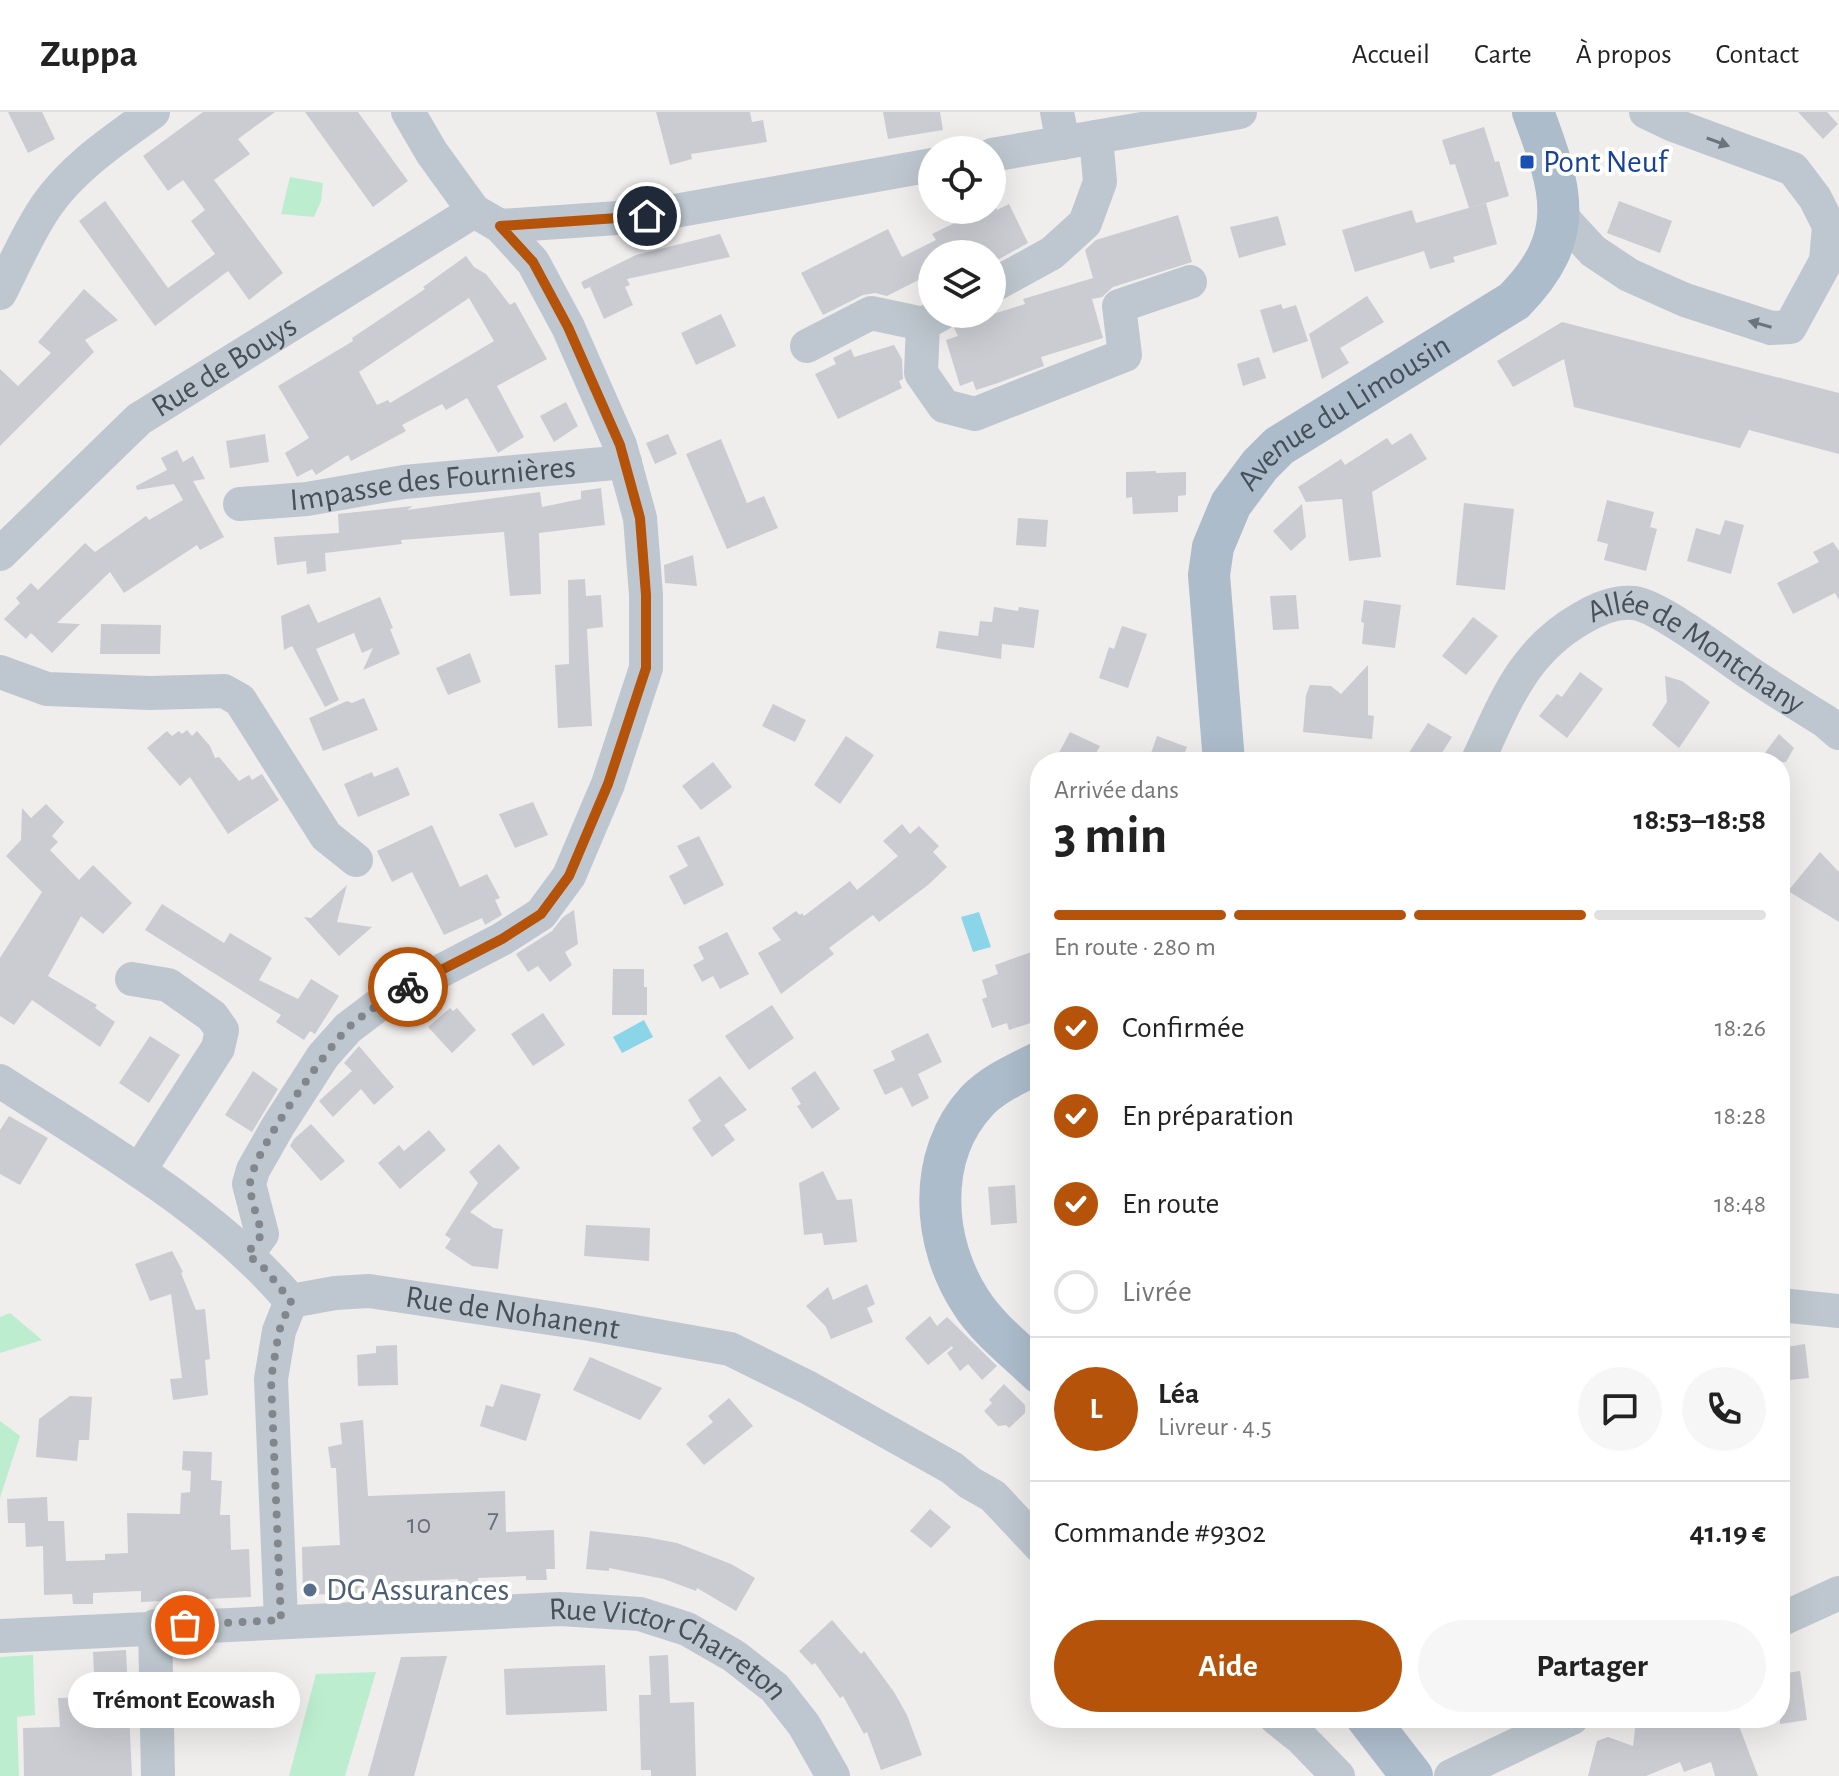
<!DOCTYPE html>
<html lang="fr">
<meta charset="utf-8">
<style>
body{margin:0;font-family:"Alegreya Sans",sans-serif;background:#f6f6f6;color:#222;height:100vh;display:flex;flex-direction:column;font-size:30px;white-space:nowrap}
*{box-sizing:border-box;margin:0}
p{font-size:26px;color:#767676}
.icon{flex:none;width:44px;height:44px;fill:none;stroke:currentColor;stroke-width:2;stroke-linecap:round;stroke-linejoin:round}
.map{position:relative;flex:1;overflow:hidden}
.drawer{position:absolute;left:1030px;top:640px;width:760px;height:976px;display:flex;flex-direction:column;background:#fff;border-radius:32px;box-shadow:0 8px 32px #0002}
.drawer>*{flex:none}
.tools{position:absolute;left:918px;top:24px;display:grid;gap:16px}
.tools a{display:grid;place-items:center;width:88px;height:88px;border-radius:50%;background:#fff;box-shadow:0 8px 32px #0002;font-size:40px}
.pin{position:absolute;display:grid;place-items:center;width:68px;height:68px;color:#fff;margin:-34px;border:4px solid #fff;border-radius:50%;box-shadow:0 2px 8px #0007}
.courier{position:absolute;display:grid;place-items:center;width:80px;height:80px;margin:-40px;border:6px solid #b45309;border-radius:50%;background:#fff;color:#222;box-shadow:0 2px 10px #0007}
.bubble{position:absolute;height:56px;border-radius:28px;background:#fff;box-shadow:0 8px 32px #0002;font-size:26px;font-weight:600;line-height:56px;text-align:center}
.summary em{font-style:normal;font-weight:600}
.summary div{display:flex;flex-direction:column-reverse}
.summary{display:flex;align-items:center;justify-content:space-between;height:136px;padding:0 24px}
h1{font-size:52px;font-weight:600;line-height:60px}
.bar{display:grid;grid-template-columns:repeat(4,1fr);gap:12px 8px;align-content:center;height:96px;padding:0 24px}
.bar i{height:10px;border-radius:6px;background:#e0e0e0}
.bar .on{background:#b45309}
.bar p{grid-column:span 4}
.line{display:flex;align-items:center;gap:20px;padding:0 24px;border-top:2px solid #e0e0e0}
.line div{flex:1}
.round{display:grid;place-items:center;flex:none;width:84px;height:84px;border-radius:42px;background:#f6f6f6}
ol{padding:0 24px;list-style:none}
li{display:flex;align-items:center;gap:24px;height:88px}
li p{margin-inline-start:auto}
li .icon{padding:8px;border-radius:50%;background:#b45309;color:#fff;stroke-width:4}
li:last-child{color:#767676}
li i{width:44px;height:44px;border:4px solid #e0e0e0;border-radius:50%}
.action{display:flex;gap:16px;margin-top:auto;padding:16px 24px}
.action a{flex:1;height:92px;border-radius:48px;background:#b45309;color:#fff;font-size:32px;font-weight:600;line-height:92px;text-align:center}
.action a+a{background:#f6f6f6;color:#222}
header{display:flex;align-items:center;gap:48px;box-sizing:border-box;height:112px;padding:0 40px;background:#fff;border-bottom:2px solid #e0e0e0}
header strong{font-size:38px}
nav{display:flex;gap:44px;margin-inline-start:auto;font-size:28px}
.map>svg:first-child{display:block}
.green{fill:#bcedcf}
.water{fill:#8ad5e8}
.building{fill:#caccd2;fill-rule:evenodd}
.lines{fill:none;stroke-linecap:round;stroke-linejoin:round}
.minor{stroke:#bec7cf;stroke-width:34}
.major{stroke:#adbccb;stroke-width:42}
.oneway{fill:#6a747d}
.done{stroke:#82878d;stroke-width:8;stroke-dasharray:0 14.4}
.route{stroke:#b45309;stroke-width:10}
.transit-dot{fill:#1a4fb4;stroke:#fff;stroke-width:3}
.service-dot{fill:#5c6f8a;stroke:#fff;stroke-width:3}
.labels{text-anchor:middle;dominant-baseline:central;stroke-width:8;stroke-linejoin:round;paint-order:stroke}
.number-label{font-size:28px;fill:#676f78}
.transit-label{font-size:32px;fill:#164399;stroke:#fff;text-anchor:start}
.street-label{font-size:32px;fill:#46505a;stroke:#fff}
.service-label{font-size:32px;fill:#4e5e75;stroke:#fff;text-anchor:start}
</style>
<header>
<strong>Zuppa</strong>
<nav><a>Accueil</a><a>Carte</a><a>À propos</a><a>Contact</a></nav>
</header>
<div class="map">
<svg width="1839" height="1664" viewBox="0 0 1839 1664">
<rect width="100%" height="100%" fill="#f0eded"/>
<g class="green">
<polygon points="290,65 323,71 321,89 314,105 281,102"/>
<polygon points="10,1201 42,1228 0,1241 0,1205"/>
<polygon points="0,1309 20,1324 0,1386"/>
<polygon points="33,1543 35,1603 17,1605 19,1664 0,1664 0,1545"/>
<polygon points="376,1560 345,1664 289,1664 316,1562"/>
</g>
<g class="water">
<polygon points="979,800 991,835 973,840 961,805"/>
<polygon points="644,908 653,925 622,941 613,925"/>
</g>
<g class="building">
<polygon points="8,0 42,0 55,27 28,41"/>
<polygon points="203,0 275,0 238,27 250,42 214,68 283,161 249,188 228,159 155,214 79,109 105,89 168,176 215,142 191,109 205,98 183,68 168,79 143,44"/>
<polygon points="305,0 358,0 408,69 373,95"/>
<polygon points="656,0 750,0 752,10 763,8 767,30 691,42 692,47 670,53"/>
<polygon points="883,0 940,0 943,18 888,27"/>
<polygon points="1798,0 1827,0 1838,12 1823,27"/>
<polygon points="1484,15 1495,50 1499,49 1509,84 1469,96 1455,52 1450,53 1442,28"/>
<polygon points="1619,89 1672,109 1660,141 1607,121"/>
<polygon points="994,91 997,98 1009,92 1028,131 992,151 992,142 932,142 932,161 887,184 875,181 863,183 823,203 801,161 888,117 902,145 936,128 932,122 981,98 992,98"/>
<polygon points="1486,91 1497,132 1453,145 1455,150 1430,157 1424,139 1355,160 1342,118 1412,98 1416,111"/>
<polygon points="1178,103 1192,150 1113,175 1102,185 1092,187 1103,226 1041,245 1044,254 998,271 976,278 973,269 960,274 946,228 958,224 954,216 957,213 1025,192 1023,187 1093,166 1085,138 1096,128"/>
<polygon points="1278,104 1286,133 1239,146 1230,115"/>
<polygon points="720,122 730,145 627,167 630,173 625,175 633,193 604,207 590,175 584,177 581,170 636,143"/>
<path d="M 466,144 L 474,155 L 486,162 L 510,193 L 515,190 L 547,247 L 497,274 L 524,325 L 498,341 L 467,286 L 446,298 L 442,292 L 402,313 L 406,319 L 351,349 L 348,343 L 316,363 L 312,357 L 297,365 L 285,341 L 309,326 L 278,274 L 353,229 L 352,226 L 425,177 L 423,175 ZM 469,186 L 494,229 L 390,291 L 388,288 L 377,293 L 359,260 Z"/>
<polygon points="84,177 118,208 85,228 94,240 0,334 0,257 18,274 51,241 38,230"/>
<polygon points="1367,184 1384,210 1340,236 1349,251 1322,267 1309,222"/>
<polygon points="1281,192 1283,197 1296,193 1308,229 1273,241 1260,198"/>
<polygon points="721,202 736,234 696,253 681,221"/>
<polygon points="1562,210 1839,281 1839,342 1749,318 1740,336 1574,295 1564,247 1513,275 1497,249"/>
<polygon points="894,233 902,247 903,267 899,269 902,276 838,307 815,262 836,252 833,246 851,237 854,245"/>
<polygon points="1259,245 1266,266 1243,274 1237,252"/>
<polygon points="566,290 578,314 554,330 540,304"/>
<polygon points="1411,321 1427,347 1372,380 1381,445 1349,449 1342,387 1306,390 1298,375 1341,347 1345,353 1387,326 1392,333"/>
<polygon points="265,322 269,350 230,356 226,329"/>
<polygon points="668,322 677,342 655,352 646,331"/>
<polygon points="721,327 747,391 764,384 778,416 727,437 686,342"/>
<polygon points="177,338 183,350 193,344 205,367 193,369 224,425 200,438 197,433 124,481 110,460 57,511 80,512 52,541 31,521 26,527 4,507 20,491 16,486 31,471 38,478 85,431 95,440 146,404 149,408 183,388 174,372 137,378 136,374 167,358 161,346"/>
<polygon points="1156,359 1156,361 1186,360 1186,383 1178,384 1178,400 1133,402 1132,385 1126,386 1126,360"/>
<polygon points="601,376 605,413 539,421 541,482 510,484 504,420 401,428 402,432 325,441 326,459 307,462 306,449 277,453 274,425 339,421 338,402 413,394 407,398 540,380 542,395 581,387 581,379"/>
<polygon points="1607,388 1654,400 1650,415 1657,417 1646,459 1604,448 1608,432 1597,429"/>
<polygon points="1464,391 1514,397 1505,478 1456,473"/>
<polygon points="1302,392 1306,425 1291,439 1273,419"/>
<polygon points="1018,406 1048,408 1046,435 1016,433"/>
<polygon points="1725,408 1744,413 1731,462 1687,449 1696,416 1720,423"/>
<polygon points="1833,430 1839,439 1839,488 1835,481 1793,502 1777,471 1819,450 1813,440"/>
<polygon points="693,443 697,474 665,471 664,453"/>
<polygon points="585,467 586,484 601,483 603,515 587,517 592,614 558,616 555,553 569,552 568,468"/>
<polygon points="1296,483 1299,517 1273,518 1270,484"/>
<polygon points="380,485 393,516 390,517 400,542 363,558 373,536 362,541 354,521 316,537 339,588 325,595 292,534 284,538 281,504 309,492 318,511"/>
<polygon points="1364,488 1401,493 1395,536 1362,532 1364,511 1361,510"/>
<polygon points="994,495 1018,499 1019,495 1039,498 1034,536 1002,532 1001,547 936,536 939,519 978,524 980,509 992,510"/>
<polygon points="1473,505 1498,524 1466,563 1442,544"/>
<polygon points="101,512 161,513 160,542 100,542"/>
<polygon points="1122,514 1147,522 1128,576 1099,566 1109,535 1114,537"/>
<polygon points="470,541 481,570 448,583 436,556"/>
<polygon points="1368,553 1368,603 1374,604 1372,627 1303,620 1306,583 1310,573 1331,574 1341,582"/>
<polygon points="1580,560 1603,577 1567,626 1539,604 1557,582 1562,585"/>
<polygon points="1665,564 1682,569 1710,590 1679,636 1652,613 1667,590"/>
<polygon points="364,586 378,618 323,639 309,606 347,589 352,591"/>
<polygon points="773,592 806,608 795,630 762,614"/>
<polygon points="1428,611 1452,625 1436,650 1403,650"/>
<polygon points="187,618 192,624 197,619 210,634 215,646 219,645 239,669 249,663 252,668 262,662 279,688 228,722 190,665 180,674 147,636 167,619 172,624 179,619 182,622"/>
<polygon points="1070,620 1100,634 1091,650 1054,650"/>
<polygon points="1779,622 1794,636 1786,650 1758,650"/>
<polygon points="846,624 874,643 840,692 814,673"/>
<polygon points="1157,624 1187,635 1181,650 1148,650"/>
<polygon points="713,650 732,675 701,698 682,674"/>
<polygon points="398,655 410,683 358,705 344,672 372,660 374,665"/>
<polygon points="533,690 548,723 515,736 499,702"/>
<polygon points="46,692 64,710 52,724 58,730 50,738 79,768 93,753 132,791 103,822 81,804 48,864 97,893 95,896 115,910 100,935 32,888 14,913 0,904 0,846 42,780 6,744 21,728 22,696 31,706"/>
<polygon points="902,712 910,722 919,714 939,734 933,740 947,755 928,773 879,810 873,803 829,836 834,842 781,882 758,841 781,828 772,816 796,799 800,803 802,801 804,804 850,769 857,778 873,765 898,744 883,729"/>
<polygon points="432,713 460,775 487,762 500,786 495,788 502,803 485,813 482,806 444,823 412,760 392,770 377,739"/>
<polygon points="699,724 724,773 684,793 669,764 688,754 677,734"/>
<polygon points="1820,740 1839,760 1839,810 1788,779"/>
<polygon points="347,773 337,810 372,815 339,844 304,805 311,806"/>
<polygon points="162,792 224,831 230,821 272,846 259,868 298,887 311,867 339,884 315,922 310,919 304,928 276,910 281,903 145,818"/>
<polygon points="574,798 578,832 565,840 572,853 550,870 538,854 528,860 516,842 552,819 563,805"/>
<polygon points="727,820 749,862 720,877 713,864 702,870 693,853 704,847 698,835"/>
<polygon points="1040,837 1040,908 1009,918 1007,911 992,916 982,887 987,885 982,868 998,862 995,853"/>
<polygon points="613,857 644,857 644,875 647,875 647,903 612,903"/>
<polygon points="772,893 794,926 749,958 725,924"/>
<polygon points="450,896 453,899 457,896 476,918 452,941 428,915"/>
<polygon points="543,901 565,933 533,954 511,922"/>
<polygon points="928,921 942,950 918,962 929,986 912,995 902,975 885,983 873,958 895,948 891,939"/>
<polygon points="150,924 180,943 149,991 119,971"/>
<polygon points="359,934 394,975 374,993 361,977 333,1005 319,989 352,959 344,951"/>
<polygon points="253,959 278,977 252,1020 225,1003"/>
<polygon points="815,959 840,997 812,1017 797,994 801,992 791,976"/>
<polygon points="720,964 747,998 724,1013 735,1028 712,1045 692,1016 701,1009 688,988"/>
<polygon points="9,1004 48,1026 20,1073 0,1062 0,1018"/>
<polygon points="311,1012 345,1049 321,1069 290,1034 294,1027"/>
<polygon points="429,1018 446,1038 400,1077 378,1051 399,1033 404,1039"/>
<polygon points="499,1032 520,1056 470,1100 494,1116 503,1117 498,1157 472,1154 445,1136 451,1127 445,1123 478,1071 469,1060"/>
<polygon points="823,1059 837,1088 852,1087 857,1130 824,1133 822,1121 804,1123 799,1071"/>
<polygon points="1015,1073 1017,1111 991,1113 988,1075"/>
<polygon points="586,1113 650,1116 649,1149 584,1144"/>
<polygon points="172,1139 183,1160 181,1161 196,1198 205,1197 210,1247 205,1248 208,1283 173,1288 170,1267 182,1266 171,1182 150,1189 135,1152"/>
<polygon points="867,1172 875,1192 867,1196 873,1210 831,1227 826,1215 806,1194 828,1175 833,1188"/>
<polygon points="930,1204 937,1214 947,1205 997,1254 982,1268 968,1252 960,1259 947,1241 953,1236 952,1234 928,1253 905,1226"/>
<polygon points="1805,1232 1809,1266 1780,1269 1780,1236"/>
<polygon points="397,1233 398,1273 358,1274 357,1243 376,1241 376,1234"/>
<polygon points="590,1245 662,1276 640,1308 573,1278"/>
<polygon points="501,1272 541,1282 526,1329 480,1314 486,1293 493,1295"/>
<polygon points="1004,1272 1025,1293 1025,1301 1009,1316 1006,1313 998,1314 984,1299 992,1291 989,1288"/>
<polygon points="70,1284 92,1285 89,1328 79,1328 77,1349 36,1345 39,1307"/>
<polygon points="729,1286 753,1314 704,1353 686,1332 713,1310 708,1304"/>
<polygon points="363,1308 368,1384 505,1379 506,1420 554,1418 555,1457 546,1457 547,1468 526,1468 526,1464 478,1466 479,1476 458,1477 458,1467 413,1469 413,1479 303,1483 302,1435 340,1433 336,1356 331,1356 328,1335 342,1332 340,1311"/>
<polygon points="183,1339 212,1340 211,1368 222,1369 220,1403 230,1403 231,1438 249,1437 251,1485 141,1490 141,1479 93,1481 93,1492 73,1492 72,1482 44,1483 43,1434 26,1435 25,1411 8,1411 7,1387 47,1385 48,1409 64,1409 66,1449 105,1448 105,1442 128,1441 127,1401 180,1402 181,1381 190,1380 191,1359 182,1358"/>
<polygon points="930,1397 951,1415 931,1436 910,1419"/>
<polygon points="590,1419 646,1425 677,1431 731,1452 755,1466 736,1499 697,1476 696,1479 664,1467 609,1456 609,1459 586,1457"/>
<polygon points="832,1508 861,1542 864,1539 894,1580 907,1603 922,1643 881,1658 867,1620 864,1622 843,1584 840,1586 815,1551 812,1553 799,1539"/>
<polygon points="126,1538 132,1664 24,1664 23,1616 60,1615 58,1586 95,1585 93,1540"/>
<polygon points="668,1543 670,1591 694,1590 696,1664 651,1664 651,1658 641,1658 639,1583 651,1583 649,1544"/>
<polygon points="447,1544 414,1664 368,1664 401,1545"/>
<polygon points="605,1553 607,1599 506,1603 504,1557"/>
<polygon points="1800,1559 1807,1608 1780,1612 1780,1562"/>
<polygon points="1645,1606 1736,1606 1758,1664 1715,1664 1711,1650 1684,1660 1680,1650 1646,1664 1588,1664 1597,1629 1608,1625 1633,1634 1636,1609"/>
</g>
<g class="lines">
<g class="minor">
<polyline points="1057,0 1063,31"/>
<polyline points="992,43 1240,0"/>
<polyline points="1558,101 1593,139 1629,163 1685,188 1771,216 1790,215 1826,149 1829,114 1815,86 1793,57 1671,12 1646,0"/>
<polyline points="500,114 647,104 932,53"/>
<polyline points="992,174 1052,141 1085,111 1100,70 1096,25"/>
<path d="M 0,181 C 15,152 28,120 47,93 C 74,54 115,28 153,0"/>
<polyline points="941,202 923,212 921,261 944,294 975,302 1125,243 1119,194 1190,170"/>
<polyline points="807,234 871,201 923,212"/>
<path id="s1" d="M 240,392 L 307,387 L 404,370 L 625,350"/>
<path id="s2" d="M 0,442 L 139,307 L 474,99"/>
<polyline points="0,560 47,577 150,581 224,579 240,588 326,724 356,748"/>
<path id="s3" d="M 1477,650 C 1505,591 1522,540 1582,506 C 1597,497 1615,489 1634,491 C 1657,493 1725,544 1748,560 C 1773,577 1799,593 1825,609 L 1839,621"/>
<polyline points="132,867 168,873 212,904 222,918 218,936 139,1059"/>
<path d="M 0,969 C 100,1034 214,1098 291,1189"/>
<polyline points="247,1142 262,1122 249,1072 253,1058 278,1014 323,944 348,916 385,888 502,827 541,802 569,764 608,672 646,556 646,483 640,406 620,333 568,215 533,150 500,114 474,99 432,41 408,0"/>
<path id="s4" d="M 291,1189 L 335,1181 L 369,1179 L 590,1212 L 730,1237 L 809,1276 L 952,1356 L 970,1371 L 993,1384 L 1040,1434"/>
<polyline points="1780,1193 1839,1199"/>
<polyline points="281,1508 271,1267 279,1219 291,1189"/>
<polyline points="1780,1508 1839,1481"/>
<polyline points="155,1514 158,1664"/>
<path id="s5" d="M 0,1524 L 560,1497 L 640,1502 L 687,1517 L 734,1544 L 775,1576 L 804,1613 L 833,1664"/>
<polyline points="1276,1606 1301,1626 1338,1664"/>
<polyline points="1451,1664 1572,1606"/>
</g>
<g class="major">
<path id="s6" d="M 1224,650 L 1209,463 L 1213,435 L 1231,392 L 1260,353 L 1279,334 L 1514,189 C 1578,124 1562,78 1533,0"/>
<path d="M 1040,950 C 1019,961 994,971 977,989 C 926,1044 932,1131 971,1190 C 988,1217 1017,1239 1040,1261"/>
<polyline points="1367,1606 1412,1664"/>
</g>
</g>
<defs><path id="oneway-solid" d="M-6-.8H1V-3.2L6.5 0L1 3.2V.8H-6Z" transform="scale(2)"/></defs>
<g class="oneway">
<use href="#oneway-solid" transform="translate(1718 30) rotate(20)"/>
<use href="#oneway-solid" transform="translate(1760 212) rotate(-164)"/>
</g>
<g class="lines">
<path class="done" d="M 185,1513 L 281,1508 L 271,1267 L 279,1219 L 291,1189 L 265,1157 L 247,1142 L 262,1122 C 258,1107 251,1089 250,1074 C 248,1046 326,938 347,917 C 365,900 387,887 408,875"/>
<polyline class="route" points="408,875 502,827 541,802 569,764 608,672 646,556 646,483 640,406 620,333 568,215 533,150 500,114 647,104"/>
</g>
<rect class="transit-dot" x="1519" y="42" width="16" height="16" rx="4"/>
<circle class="service-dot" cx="310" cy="1478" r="8"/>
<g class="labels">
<g class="number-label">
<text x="493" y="1407">7</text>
<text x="419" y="1413">10</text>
</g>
<g class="transit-label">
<text x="1543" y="50">Pont Neuf</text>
</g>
<g class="street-label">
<text stroke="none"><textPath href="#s2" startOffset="294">Rue de Bouys</textPath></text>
<text stroke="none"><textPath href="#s6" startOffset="410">Avenue du Limousin</textPath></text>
<text stroke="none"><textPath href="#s1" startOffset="194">Impasse des Fournières</textPath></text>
<text stroke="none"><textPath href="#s3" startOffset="312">Allée de Montchany</textPath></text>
<text stroke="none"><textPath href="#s4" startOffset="224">Rue de Nohanent</textPath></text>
<text stroke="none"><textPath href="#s5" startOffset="678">Rue Victor Charreton</textPath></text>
</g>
<g class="service-label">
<text x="326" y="1478">DG Assurances</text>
</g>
</g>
</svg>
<div class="tools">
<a><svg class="icon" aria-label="locate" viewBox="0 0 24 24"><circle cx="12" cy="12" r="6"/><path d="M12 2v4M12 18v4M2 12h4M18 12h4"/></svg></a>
<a><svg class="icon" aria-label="layers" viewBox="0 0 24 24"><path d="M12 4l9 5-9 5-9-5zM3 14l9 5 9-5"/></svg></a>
</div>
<div class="pin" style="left:185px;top:1513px;background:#ea580c"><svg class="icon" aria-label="bag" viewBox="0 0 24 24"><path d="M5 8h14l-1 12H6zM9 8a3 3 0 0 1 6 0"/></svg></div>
<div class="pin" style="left:647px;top:104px;background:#1f2937"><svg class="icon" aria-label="home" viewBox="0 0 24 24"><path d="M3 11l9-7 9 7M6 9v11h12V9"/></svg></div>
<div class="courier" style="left:408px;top:875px"><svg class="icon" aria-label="bike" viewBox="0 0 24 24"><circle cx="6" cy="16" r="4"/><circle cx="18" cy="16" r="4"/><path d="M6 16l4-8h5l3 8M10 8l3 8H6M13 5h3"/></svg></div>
<div class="bubble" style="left:68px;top:1560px;width:232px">Trémont Ecowash</div>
<section class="drawer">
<div class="summary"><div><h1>3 min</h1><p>Arrivée dans</p></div><em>18:53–18:58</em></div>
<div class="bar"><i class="on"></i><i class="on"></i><i class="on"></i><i></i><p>En route · 280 m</p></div>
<ol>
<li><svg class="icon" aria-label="check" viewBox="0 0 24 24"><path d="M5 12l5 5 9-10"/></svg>Confirmée<p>18:26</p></li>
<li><svg class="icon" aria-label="check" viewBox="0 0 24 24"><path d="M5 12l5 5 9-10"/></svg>En préparation<p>18:28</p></li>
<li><svg class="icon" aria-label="check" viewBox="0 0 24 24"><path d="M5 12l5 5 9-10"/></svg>En route<p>18:48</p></li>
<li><i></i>Livrée</li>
</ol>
<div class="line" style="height:144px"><b class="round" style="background:#b45309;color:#fff">L</b><div><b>Léa</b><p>Livreur · 4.5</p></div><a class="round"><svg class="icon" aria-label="chat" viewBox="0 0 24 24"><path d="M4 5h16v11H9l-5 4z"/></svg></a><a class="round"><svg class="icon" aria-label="phone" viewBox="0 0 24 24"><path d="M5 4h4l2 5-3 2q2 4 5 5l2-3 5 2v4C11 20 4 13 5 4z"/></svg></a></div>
<div class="line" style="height:104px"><div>Commande #9302</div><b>41.19 €</b></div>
<div class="action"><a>Aide</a><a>Partager</a></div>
</section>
</div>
